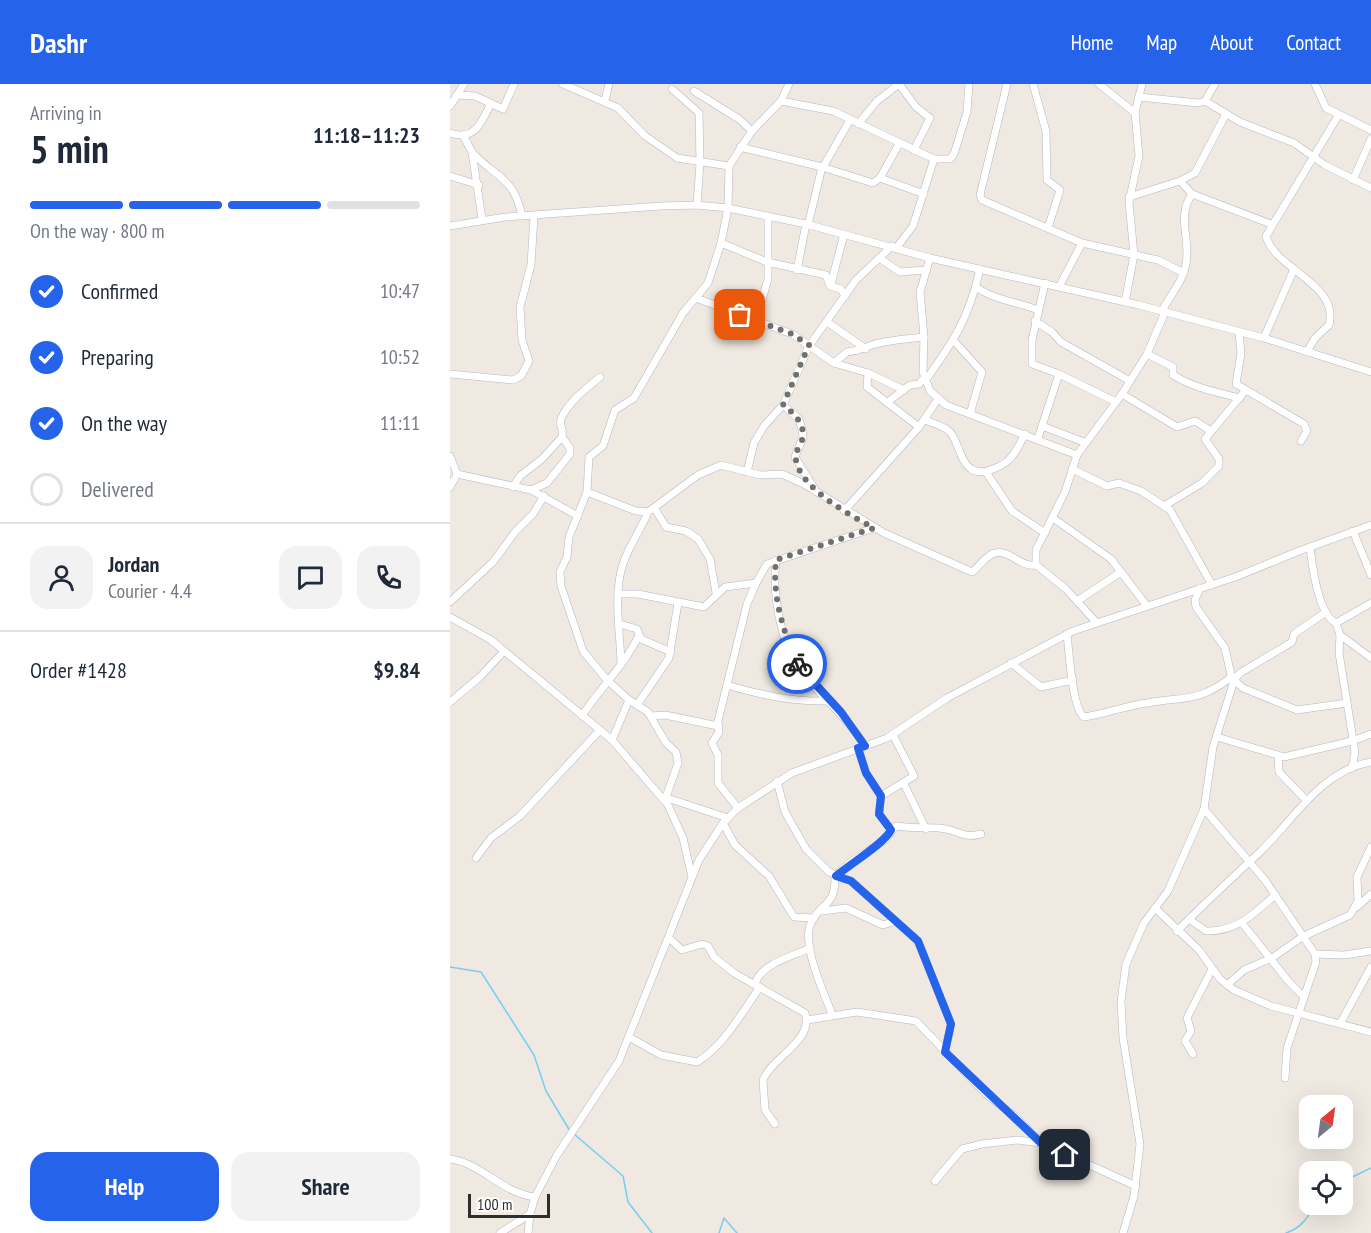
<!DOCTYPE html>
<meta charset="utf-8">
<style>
body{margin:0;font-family:"PT Sans Narrow",sans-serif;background:#f2f2f3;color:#1f2937;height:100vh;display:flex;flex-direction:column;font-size:22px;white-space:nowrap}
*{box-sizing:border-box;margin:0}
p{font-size:20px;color:#747a83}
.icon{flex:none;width:33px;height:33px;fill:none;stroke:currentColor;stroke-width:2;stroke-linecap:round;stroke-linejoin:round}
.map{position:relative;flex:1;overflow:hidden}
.sheet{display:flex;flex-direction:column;background:#fff;width:450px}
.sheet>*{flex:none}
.needle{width:39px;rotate:29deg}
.buttons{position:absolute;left:849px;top:1011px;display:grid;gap:12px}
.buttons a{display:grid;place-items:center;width:54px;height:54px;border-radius:12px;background:#fff;box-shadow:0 6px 24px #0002;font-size:30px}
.scale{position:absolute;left:18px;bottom:15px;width:82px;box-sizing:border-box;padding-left:6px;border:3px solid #2e2e2e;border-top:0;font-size:16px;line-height:21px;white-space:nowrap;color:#2e2e2e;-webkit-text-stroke:4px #fff;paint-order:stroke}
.pin{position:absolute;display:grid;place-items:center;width:51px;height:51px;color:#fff;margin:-26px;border-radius:12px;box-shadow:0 3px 9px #0006}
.courier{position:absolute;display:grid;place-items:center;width:60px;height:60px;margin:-30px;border:4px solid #2563eb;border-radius:50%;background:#fff;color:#222;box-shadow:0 2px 8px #0007}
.head em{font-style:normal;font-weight:600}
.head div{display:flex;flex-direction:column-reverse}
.head{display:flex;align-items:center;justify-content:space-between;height:102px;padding:0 30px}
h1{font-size:39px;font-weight:600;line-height:45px}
.bar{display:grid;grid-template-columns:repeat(4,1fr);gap:9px 6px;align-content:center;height:72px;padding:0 30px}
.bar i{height:8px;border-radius:4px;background:#e0e1e3}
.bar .active{background:#2563eb}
.bar p{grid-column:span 4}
.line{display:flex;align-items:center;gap:15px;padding:0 30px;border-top:2px solid #e0e1e3}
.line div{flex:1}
.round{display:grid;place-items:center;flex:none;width:63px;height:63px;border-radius:18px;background:#f2f2f3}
ol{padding:0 30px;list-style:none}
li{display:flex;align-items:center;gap:18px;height:66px}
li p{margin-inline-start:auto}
li .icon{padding:6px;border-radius:50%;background:#2563eb;color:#fff;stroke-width:4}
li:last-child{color:#747a83}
li i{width:33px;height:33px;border:3px solid #e0e1e3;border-radius:50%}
.action{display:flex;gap:12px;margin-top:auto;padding:12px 30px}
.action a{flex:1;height:69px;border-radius:18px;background:#2563eb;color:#fff;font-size:24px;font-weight:600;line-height:69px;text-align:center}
.action a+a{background:#f2f2f3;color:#1f2937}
header{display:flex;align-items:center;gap:36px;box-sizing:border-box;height:84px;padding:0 30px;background:#2563eb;color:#fff}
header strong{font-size:28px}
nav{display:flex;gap:33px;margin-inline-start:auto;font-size:21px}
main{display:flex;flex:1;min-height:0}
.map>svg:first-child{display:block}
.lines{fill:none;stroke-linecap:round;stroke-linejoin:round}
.stream{stroke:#75cff0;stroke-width:1.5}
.minor-casing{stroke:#b4b7c1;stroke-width:8}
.minor{stroke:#fff;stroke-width:7}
.done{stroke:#726f6d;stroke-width:6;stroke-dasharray:0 10.8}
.route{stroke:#2563eb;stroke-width:8}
</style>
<header>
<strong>Dashr</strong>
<nav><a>Home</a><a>Map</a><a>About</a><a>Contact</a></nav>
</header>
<main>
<section class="sheet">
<div class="head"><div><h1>5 min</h1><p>Arriving in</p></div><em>11:18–11:23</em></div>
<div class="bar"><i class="active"></i><i class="active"></i><i class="active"></i><i></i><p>On the way · 800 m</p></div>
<ol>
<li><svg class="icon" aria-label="check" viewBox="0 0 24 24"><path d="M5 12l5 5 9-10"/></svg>Confirmed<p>10:47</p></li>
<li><svg class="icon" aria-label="check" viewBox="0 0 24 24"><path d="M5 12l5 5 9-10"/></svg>Preparing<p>10:52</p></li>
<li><svg class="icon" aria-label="check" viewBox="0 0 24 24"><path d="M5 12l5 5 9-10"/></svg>On the way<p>11:11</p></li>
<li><i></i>Delivered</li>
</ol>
<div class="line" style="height:108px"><a class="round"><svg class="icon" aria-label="person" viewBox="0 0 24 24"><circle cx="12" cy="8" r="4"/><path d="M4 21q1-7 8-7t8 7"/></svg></a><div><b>Jordan</b><p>Courier · 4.4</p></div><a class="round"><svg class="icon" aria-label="chat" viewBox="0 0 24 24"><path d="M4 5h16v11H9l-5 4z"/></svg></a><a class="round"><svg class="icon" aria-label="phone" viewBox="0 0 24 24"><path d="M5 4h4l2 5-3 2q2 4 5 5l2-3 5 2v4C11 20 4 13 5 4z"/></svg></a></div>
<div class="line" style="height:78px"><div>Order #1428</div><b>$9.84</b></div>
<div class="action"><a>Help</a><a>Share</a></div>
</section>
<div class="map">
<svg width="921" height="1149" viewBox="0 0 921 1149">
<rect width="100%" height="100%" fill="#efe9e1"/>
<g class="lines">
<g class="stream">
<polyline points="0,883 31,888 84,971 96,1007 120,1047"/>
<polyline points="124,1050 173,1092 178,1118 202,1149"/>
<polyline points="892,1098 921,1084"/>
<polyline points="269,1149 274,1134 287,1149"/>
<path d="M 836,1149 C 851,1144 858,1134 865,1120"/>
</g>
<g class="minor-casing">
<g id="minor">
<polyline points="113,0 168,24 194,51 227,74 279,82"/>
<polyline points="449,0 466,23 480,34 464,66"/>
<polyline points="557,0 530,111 532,116 632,159"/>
<polyline points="583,0 596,47 597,96 610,106 598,144"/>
<polyline points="649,0 685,29"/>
<polyline points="865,0 876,24 921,46"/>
<polyline points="222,5 249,29 250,79 247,121"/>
<polyline points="244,7 289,35 302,47"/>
<polyline points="7,11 25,12 53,25 64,0"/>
<polyline points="689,13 748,19 755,17 765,0"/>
<polyline points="155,16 159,0"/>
<polyline points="331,17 383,27 484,75 463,142 447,163"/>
<polyline points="755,17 790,38 844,59 875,81 921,104"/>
<polyline points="0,22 14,0"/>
<polyline points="408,40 427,17 449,0"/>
<path d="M 0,49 C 24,57 31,40 40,21"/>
<polyline points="14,53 22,68 32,135"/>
<polyline points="290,63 372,83 423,99 430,94 449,60"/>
<path d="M 22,68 C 45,94 64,92 72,132"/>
<polyline points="484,75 500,75 504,70 517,28 519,0"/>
<polyline points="373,83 400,36"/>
<polyline points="0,92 29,101"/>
<polyline points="430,94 474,110"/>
<polyline points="903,96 921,55"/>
<polyline points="730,97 742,110 821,140"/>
<polyline points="679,113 730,97 745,89 776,30"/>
<polyline points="358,141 372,83"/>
<polyline points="0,142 55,133 211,122 247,121 278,124 356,140 480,174 689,221 814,254 921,288"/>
<polyline points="271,159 317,178 376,191 380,202 391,205 395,212"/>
<polyline points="429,174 450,188 476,186"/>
<polyline points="480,174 470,208 474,253 473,288 480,307 496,321 627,371"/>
<polyline points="347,186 356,140"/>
<polyline points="595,199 582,256 582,280 609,290 666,318"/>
<polyline points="381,200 394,150"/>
<path d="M 526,203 C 544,216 567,218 588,226"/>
<polyline points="609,203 632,159 708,176 734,189"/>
<polyline points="246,214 342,250 384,279 418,289 454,306"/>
<polyline points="675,218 684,171 679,118 689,72 685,29 692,0"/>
<path d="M 712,227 C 720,211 733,198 736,180 C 741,155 726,133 742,110"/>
<polyline points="306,237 318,195 318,132"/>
<polyline points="585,237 602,248 611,258 680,297"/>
<polyline points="377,238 416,265"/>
<polyline points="789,249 791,269 786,300 854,340 857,347 851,357"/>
<polyline points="814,254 844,185"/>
<polyline points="504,257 532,288 520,330"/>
<path d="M 857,268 L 865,254 L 879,241 C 890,200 825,186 816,152 L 888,32"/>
<path d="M 697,270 L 723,283 L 723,291 C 744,304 766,308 790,314"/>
<path d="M 384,279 L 397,268 C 411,267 412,264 425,260 C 441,256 457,255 474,253"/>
<polyline points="418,289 417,303 469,343"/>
<polyline points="0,290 63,296 71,292 79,277 72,256 70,223 81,181 84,132"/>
<path d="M 475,297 C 504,257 519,234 530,185"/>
<polyline points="672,310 727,343 745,337 761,347"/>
<polyline points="439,317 460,301 469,300 474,294"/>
<polyline points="333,321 349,335 352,345 353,353 345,373 364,404"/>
<path d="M 475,336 C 482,339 495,342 500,348 C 509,358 509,376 521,385 C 533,393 556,381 563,371 C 568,365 571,357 575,350"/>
<polyline points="592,342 634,358"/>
<polyline points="588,354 609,290"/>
<polyline points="0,372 7,390 0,403"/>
<polyline points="622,385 657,402 669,399 691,407 720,426 762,501"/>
<polyline points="297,388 304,359 314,342 333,321 359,262 406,196 442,162"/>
<polyline points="536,388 562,427 595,449"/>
<polyline points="7,390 81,406 128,432"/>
<path d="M 63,403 L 70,392 L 92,375 L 112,353 C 114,346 109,341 111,335 C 118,318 137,304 150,293"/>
<polyline points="81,406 97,399 120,370 120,364 112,353"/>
<path d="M 137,408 L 186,427 L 198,428 L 248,391 L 271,381 L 310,391 L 332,390 L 354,400 L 434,449 L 522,488 C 529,483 536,471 545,469 C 559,465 571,484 586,481"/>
<polyline points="714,422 752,399 769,382 769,375 755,355 795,307"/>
<polyline points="205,425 216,443 236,447 248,455 260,475 266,509"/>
<polyline points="394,427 469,343 488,315"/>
<polyline points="603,434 661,475 697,522"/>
<polyline points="903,447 921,491"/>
<path d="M 860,463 C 862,480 868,531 886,539 L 921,519"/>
<path d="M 326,476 C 322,508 330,557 349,584 C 369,612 397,632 415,662"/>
<polyline points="168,510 188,510 254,523 275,503 306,499 317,480 424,444"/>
<polyline points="627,517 671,488"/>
<polyline points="0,518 43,478 65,448 83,430 94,412"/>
<polyline points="876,528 844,550 842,558 790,589 784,596 793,604 847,626 897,619"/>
<polyline points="0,533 41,556 162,656 218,721 233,754 242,793"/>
<polyline points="646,538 616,505 586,481 586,466 615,408 627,371 672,310 697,270 715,228"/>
<polyline points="886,539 890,551 921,574"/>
<polyline points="170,540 187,545 191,555 221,568"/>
<path d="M 617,550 C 619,566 622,625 634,633 C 655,630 675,622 697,619 C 736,612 748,619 783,592"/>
<polyline points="890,551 889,569 905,668 902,684"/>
<path d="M 171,579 C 170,547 163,510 173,480 C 179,461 191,446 198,428"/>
<polyline points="561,579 591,603 623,596"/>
<path d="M 277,601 C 311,611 343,618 379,617"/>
<polyline points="0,618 30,593 54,567"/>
<polyline points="187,621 219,574 228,519"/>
<path d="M 132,632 C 149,605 174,582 188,553"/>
<polyline points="201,632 215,631 268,642"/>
<polyline points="767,653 834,673 902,657 921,650"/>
<polyline points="162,656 179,616"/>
<polyline points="408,664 416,689 431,712 429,730 442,746"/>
<polyline points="828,671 829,688 857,717"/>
<polyline points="327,697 335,728 356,765 379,788 401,797 468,857 501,940 495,968"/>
<polyline points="454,700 476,745"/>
<polyline points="431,712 464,692 443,651"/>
<polyline points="214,713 278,734"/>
<polyline points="216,713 228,679 226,668 216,659 198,628 179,616 157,596 133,567 111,502 110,488 117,473 119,453 137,408 139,373 153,362 165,326 184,314 233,229 258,199 271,159 278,124 279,82 302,47 331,17 339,0"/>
<polyline points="288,724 268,699 268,671 262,659 269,648 268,637 297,520 306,499"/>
<polyline points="754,725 815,796 865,870 866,878 837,964 835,994"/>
<polyline points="273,739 285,761 319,792 344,833 364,834"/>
<polyline points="26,774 41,754 70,732 150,646"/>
<path d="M 386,791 L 401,778 L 435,756 L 446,742 C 465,745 472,743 489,744 C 507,745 511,755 531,750"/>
<polyline points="907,823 921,810"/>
<polyline points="705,824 749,866 770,895 784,906 821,922 921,948"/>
<polyline points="372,827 396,824 433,841 445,837"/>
<path d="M 739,835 L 756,847 C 786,848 804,830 825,811"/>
<polyline points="792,839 839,898 853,912"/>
<path d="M 727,847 C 755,819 783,793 811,767 C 845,734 871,687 921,678"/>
<path d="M 219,854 L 232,866 L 252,860 L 258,862 L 264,873 L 284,889 L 355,929 C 364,957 322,973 313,996 L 315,1026 L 325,1040"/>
<polyline points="865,870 894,871 921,867"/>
<path d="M 305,900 C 311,879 342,873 360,864"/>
<polyline points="777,901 794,886 822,874 852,853 900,831 908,817 907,793 921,763"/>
<path d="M 382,930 C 374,909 351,860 361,839 C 371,817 386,824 385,791"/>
<polyline points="357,936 407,928 466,937 537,1011 566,1033 591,1059"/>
<polyline points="891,938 921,883"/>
<path d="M 179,953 L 211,971 L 247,978 C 274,962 292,928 310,903"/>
<polyline points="743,970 735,957 741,947 737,934 762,885"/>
<path d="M 0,1075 C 32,1079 53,1110 85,1113"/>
<polyline points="485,1097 512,1065 532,1060 567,1056 591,1059 686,1102"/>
<polyline points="50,1149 80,1130 85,1113 107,1071 169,977 249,776 273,739 288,724 342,689 437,654 497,614 623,547 788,492 849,467 921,441"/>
<polyline points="78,1149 80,1130"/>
<polyline points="673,1149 684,1112 690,1060 673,954 671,917 676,880 694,839 718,807 754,725 763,663 783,600 775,564 746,523 745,516 750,504"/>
</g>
</g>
<use href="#minor" class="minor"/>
</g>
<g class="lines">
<path class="done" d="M 290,231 L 342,250 L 359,261 L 333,321 C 344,329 358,342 351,359 C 349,365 344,368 346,376 C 351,405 400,431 424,444 L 326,476 C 322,513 333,546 347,580"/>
<path class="route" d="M 347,580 L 391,628 L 415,662 L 408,664 L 416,689 L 431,712 L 429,730 L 441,746 C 435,759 400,780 386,792 L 401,797 L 468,857 L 501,940 L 495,968 L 591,1059 L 615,1071"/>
</g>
</svg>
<div class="buttons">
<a><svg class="needle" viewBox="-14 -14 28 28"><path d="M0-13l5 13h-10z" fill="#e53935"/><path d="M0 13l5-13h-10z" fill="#747a83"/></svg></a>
<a><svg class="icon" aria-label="locate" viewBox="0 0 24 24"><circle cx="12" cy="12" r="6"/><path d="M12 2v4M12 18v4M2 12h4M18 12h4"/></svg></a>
</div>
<div class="scale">100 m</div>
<div class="pin" style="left:290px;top:231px;background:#ea580c"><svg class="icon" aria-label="bag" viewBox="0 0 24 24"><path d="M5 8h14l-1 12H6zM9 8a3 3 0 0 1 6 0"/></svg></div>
<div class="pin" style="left:615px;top:1071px;background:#1f2937"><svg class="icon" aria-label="home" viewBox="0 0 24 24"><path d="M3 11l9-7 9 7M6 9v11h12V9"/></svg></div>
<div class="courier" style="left:347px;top:580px"><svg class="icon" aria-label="bike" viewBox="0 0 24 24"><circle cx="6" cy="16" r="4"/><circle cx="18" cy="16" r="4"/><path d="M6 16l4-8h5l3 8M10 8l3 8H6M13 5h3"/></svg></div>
</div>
</main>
